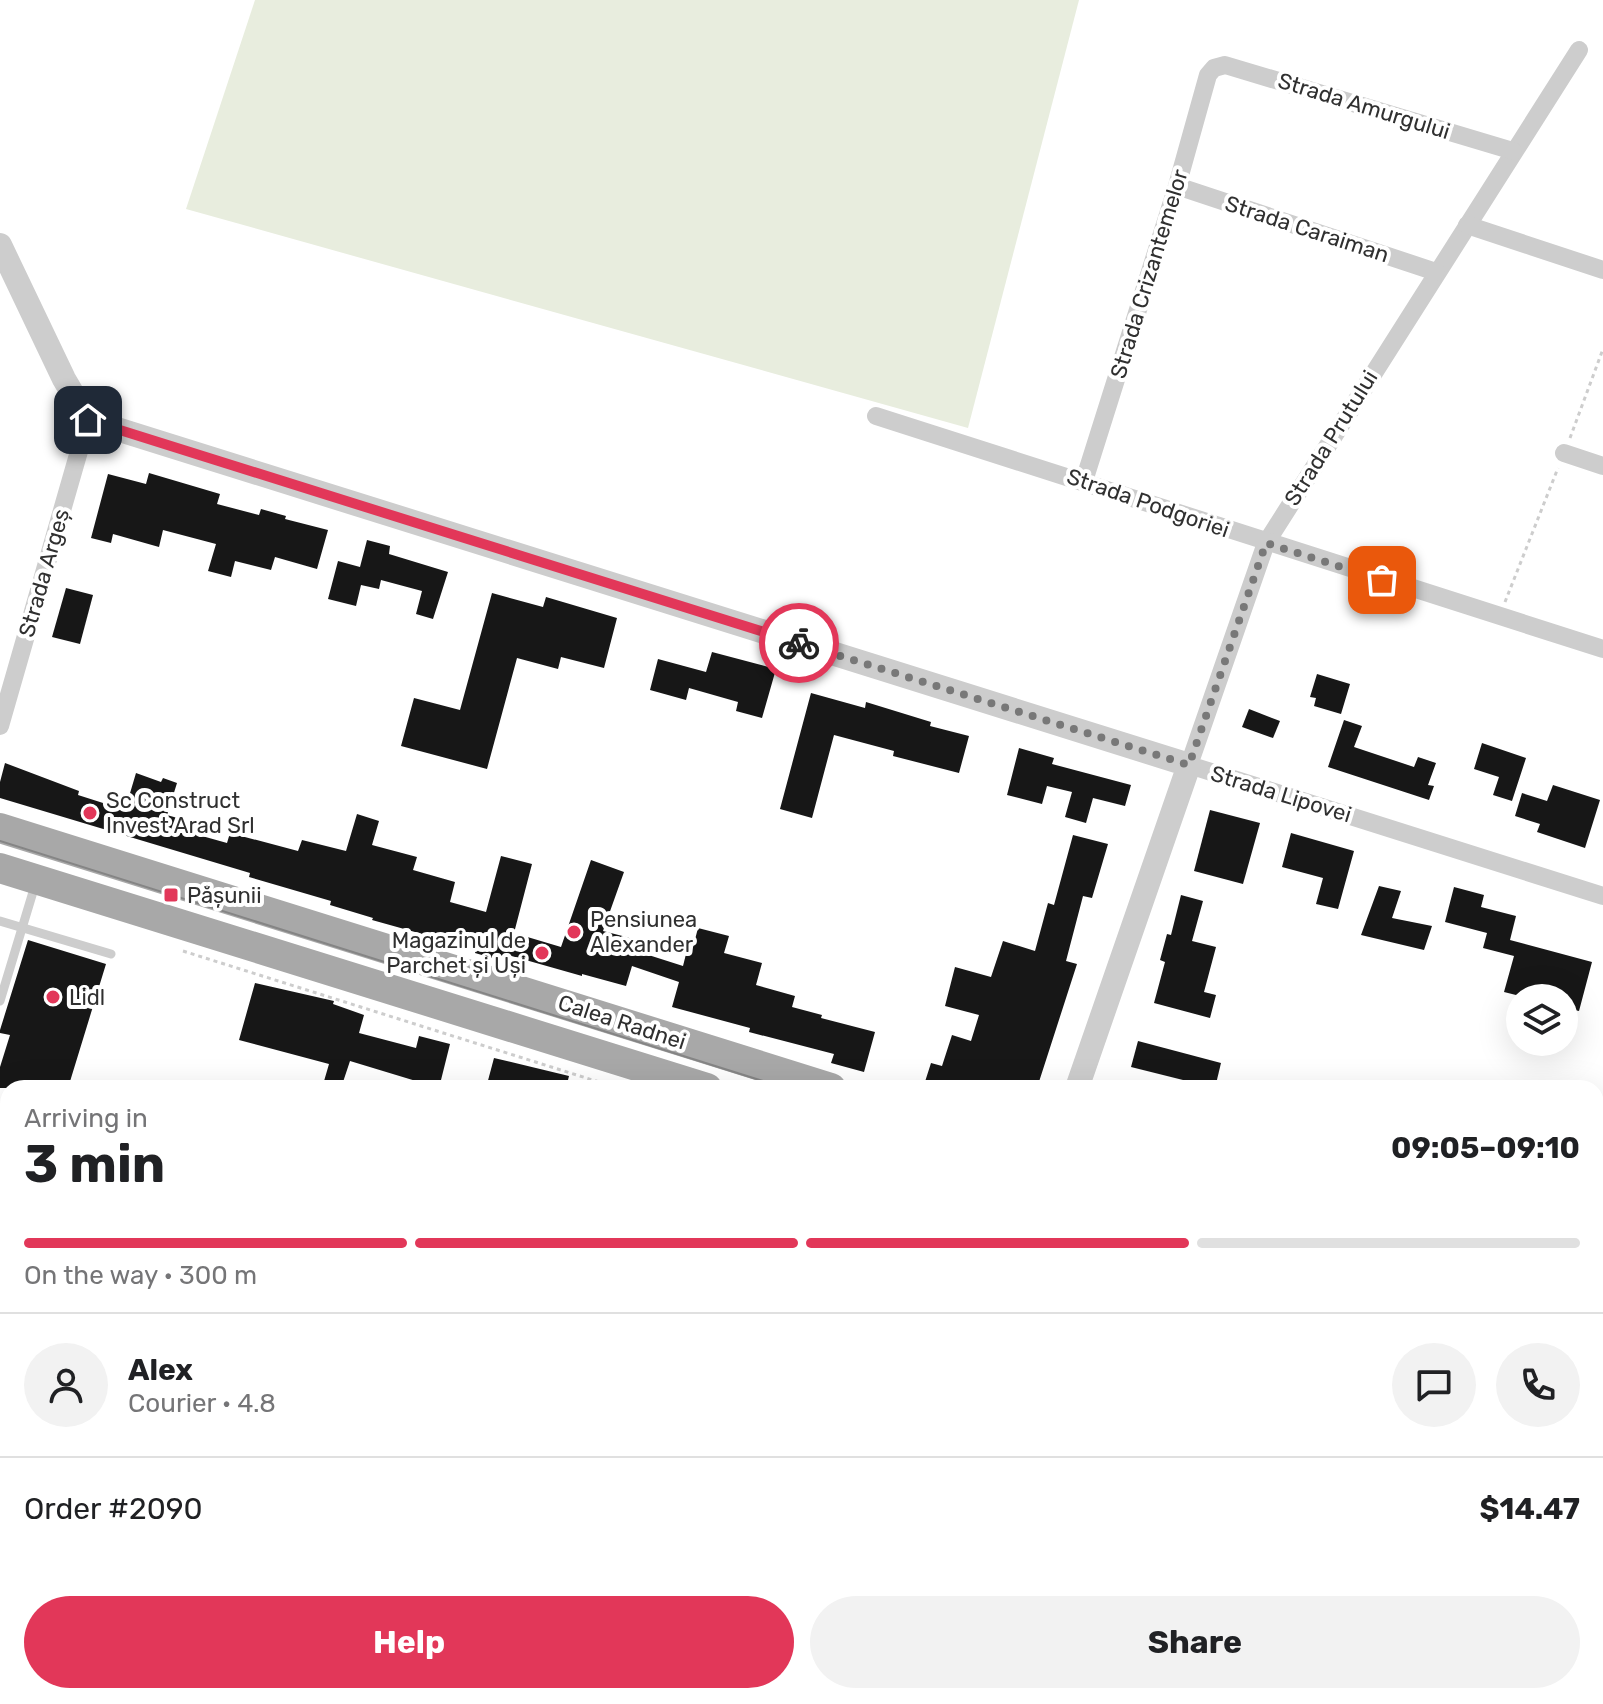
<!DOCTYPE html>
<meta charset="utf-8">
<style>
body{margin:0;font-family:Rubik,sans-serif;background:#f2f2f2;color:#202124;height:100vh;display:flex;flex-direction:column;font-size:30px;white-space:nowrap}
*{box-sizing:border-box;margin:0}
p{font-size:26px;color:#757577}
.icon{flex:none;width:44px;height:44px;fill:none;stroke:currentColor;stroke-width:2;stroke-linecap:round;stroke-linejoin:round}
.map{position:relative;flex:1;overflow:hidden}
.panel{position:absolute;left:0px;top:1080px;width:1604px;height:624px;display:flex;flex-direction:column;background:#fff;border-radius:24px 24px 0 0;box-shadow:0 8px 32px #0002}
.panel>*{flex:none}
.tools{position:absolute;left:1506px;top:984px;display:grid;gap:16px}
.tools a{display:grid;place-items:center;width:72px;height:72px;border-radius:50%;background:#fff;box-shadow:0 8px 32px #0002;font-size:40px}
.pin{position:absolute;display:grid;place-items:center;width:68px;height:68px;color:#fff;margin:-34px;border-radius:16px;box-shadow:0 4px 12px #0006}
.courier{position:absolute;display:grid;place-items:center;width:80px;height:80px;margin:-40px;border:6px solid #e23759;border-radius:50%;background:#fff;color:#222;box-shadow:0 2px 10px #0007}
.overview em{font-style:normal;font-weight:700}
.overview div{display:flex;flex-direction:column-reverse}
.overview{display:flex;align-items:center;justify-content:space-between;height:136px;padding:0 24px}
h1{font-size:52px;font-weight:700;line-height:60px}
.bar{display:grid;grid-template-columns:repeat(4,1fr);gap:12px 8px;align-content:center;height:96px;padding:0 24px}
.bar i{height:10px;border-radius:6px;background:#e0e0e0}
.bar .active{background:#e23759}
.bar p{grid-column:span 4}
.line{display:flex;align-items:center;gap:20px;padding:0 24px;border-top:2px solid #e0e0e0}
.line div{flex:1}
.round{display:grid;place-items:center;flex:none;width:84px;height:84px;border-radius:42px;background:#f2f2f2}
.button{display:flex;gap:16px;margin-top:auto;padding:16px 24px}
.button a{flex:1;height:92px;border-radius:48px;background:#e23759;color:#fff;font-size:32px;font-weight:700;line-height:92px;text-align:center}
.button a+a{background:#f2f2f2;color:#202124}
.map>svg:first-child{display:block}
.green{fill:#e8edde}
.building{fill:#171717}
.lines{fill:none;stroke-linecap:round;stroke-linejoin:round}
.path{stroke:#cdcdcd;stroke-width:3;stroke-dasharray:4 4;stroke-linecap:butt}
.service{stroke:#cdcdcd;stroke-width:9}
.minor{stroke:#cdcdcd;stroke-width:18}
.tertiary{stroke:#cdcdcd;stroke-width:24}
.primary{stroke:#a8a8a8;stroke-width:30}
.tram{stroke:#858585;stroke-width:2}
.done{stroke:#787878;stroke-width:8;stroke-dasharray:0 14.4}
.route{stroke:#e23759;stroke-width:10}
.poi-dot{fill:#e23759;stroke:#fff;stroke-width:3}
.labels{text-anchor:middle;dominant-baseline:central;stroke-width:8;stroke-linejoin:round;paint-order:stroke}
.street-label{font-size:22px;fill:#303030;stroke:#fff}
.poi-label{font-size:22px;fill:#303030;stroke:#fff;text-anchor:start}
</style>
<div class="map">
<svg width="1603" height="1704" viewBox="0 0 1603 1704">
<rect width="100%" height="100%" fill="#fff"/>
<polygon class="green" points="255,0 1079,0 968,428 186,209"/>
<g class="building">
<polygon points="149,473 220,494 217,504 259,515 261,509 286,516 285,519 328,530 317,569 275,557 271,570 235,561 231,577 208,571 216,544 163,530 159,547 113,534 111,543 91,538 108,474 146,484"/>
<polygon points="367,540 390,546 389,554 448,572 433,619 416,614 422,591 381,580 379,589 361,585 356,606 328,599 338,561 360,567"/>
<polygon points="66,588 93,595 80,644 52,637"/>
<polygon points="492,593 543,607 546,597 617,618 604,668 561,657 558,669 517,658 487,769 401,746 414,698 460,710"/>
<polygon points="712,652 776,669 762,718 736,711 738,702 689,688 686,700 650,690 658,659 706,672"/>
<polygon points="1317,674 1350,684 1341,714 1314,706 1316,698 1310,697"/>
<polygon points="811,693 865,708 866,702 931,722 930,726 969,736 959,773 893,756 894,751 834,735 812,818 780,809"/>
<polygon points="1249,709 1280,721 1273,738 1242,727"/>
<polygon points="1344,720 1362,726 1354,747 1414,767 1418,757 1436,763 1428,785 1434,786 1429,800 1328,767"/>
<polygon points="1482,743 1526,758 1512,801 1493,795 1499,777 1474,769"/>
<polygon points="1019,748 1054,758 1052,764 1131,785 1125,806 1093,798 1086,823 1065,817 1072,792 1047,786 1042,804 1007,795"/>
<polygon points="5,763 79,791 78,795 125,810 136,773 161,782 163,778 177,783 167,815 205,826 202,836 227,843 230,833 298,851 302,840 346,851 357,814 379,821 372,845 417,857 413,870 455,882 450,902 486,912 501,856 532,864 514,933 561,947 591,860 624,872 603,931 638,940 636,951 683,966 686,954 691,955 698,928 729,936 724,953 762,963 756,985 795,996 792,1007 822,1015 821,1018 875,1032 864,1072 831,1063 834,1054 749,1032 750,1028 672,1007 679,982 632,966 626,986 582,974 582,976 508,955 506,962 475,953 477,945 441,935 440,939 372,920 373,918 330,905 331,901 249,877 250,873 0,798 0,782"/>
<polygon points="1553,785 1600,800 1585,848 1537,832 1540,824 1515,816 1522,793 1547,801"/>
<polygon points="1210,810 1260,823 1243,884 1194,871"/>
<polygon points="1291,833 1354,851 1338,909 1316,904 1323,878 1282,867"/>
<polygon points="1073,835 1108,844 1092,898 1083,896 1066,961 1077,964 1037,1088 923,1088 931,1063 942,1066 952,1035 971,1041 979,1015 945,1006 955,967 991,977 1003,941 1035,951 1048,903 1054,905"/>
<polygon points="1379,886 1401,891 1392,918 1432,926 1424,950 1361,935"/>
<polygon points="1454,887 1484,895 1481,907 1516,916 1510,940 1592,962 1579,1011 1564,1008 1564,998 1528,998 1504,992 1514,956 1483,948 1487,933 1445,922"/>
<polygon points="1181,895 1203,901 1192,941 1216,947 1204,992 1216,995 1210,1018 1154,1003 1165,962 1160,960 1167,934 1171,935"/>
<polygon points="28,940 106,964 68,1088 0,1088 0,1067 10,1035 0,1033 0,1030"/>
<polygon points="255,983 334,1001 333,1004 364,1015 359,1033 416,1048 419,1036 450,1044 439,1088 350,1061 341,1088 322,1088 329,1064 239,1040"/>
<polygon points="1138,1041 1221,1063 1215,1088 1131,1067"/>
<polygon points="494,1058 569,1076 566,1088 486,1088"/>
</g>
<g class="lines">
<g class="path">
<polyline points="1570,438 1603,349"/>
<polyline points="1505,602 1558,468"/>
<polyline points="183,951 618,1088"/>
<polyline points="838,1704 841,1696"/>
</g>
<g class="service">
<polyline points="0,921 111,954"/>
<polyline points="0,1001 36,882"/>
</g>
<g class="minor">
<polyline points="1579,50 1266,543 1189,765 1603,896"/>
<polyline points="1177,186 1436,272"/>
<polyline points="1467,225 1603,270"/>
<path d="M 876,416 C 1118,494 1360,573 1603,649"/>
<polyline points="1564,453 1603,466"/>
<polyline points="1084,481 1177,186 1208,75 1214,68 1225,65 1513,151"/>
<polyline points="0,726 88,420"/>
<polyline points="0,1283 8,1285"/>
<polyline points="1324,1696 1350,1704"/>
<polyline points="0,1703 4,1704"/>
</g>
<g class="tertiary">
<polyline points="0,245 64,379 88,420 1189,765 1077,1088"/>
<polyline points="874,1704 877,1696"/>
<polyline points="902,1704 904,1696"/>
</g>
<g class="primary">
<polyline points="0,828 831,1088"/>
<polyline points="0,868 707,1088"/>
<polyline points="1596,1329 1603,1331"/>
<polyline points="1596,1367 1603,1370"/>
</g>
<g class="tram">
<polyline points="0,841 785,1088"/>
<polyline points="1596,1352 1603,1355"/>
<polyline points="893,1704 895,1696"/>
</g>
</g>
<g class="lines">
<polyline class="done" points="799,643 1189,765 1266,543 1382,580"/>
<polyline class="route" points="88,420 799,643"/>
</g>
<g class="poi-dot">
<circle cx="90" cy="813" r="8"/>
<rect x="163" y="887" width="16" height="16" rx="4"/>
<circle cx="574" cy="932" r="8"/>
<circle cx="542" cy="953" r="8"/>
<circle cx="53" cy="997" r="8"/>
</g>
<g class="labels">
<g class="street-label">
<text transform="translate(1364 106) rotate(17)">Strada Amurgului</text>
<text transform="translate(1307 229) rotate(18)">Strada Caraiman</text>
<text transform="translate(1149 274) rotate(-73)">Strada Crizantemelor</text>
<text transform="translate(1331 438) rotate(-58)">Strada Prutului</text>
<text transform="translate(1148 503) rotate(19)">Strada Podgoriei</text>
<text transform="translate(44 573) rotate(-74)">Strada Argeș</text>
<text transform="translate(1281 794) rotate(17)">Strada Lipovei</text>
<text transform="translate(622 1022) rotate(18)">Calea Radnei</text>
</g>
<g class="poi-label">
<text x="106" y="800">Sc Construct<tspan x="106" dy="25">Invest Arad Srl</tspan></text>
<text x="187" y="895">Pășunii</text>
<text x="590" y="919">Pensiunea<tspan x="590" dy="25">Alexander</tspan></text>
<text x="526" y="940" text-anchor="end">Magazinul de<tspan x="526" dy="25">Parchet și Uși</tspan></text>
<text x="69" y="997">Lidl</text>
</g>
</g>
</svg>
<div class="tools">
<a><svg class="icon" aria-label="layers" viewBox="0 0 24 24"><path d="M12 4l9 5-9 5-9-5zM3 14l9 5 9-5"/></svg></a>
</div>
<div class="pin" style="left:1382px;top:580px;background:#ea580c"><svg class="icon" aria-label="bag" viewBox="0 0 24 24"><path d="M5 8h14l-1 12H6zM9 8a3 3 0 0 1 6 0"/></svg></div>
<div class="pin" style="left:88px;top:420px;background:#1f2937"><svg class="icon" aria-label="home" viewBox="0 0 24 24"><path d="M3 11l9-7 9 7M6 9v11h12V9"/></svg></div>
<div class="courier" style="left:799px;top:643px"><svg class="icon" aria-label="bike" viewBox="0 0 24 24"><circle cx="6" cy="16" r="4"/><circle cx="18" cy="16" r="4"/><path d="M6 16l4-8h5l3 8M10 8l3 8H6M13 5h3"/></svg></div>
<section class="panel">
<div class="overview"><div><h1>3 min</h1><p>Arriving in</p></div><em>09:05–09:10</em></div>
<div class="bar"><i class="active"></i><i class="active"></i><i class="active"></i><i></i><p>On the way · 300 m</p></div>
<div class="line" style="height:144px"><a class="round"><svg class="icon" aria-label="person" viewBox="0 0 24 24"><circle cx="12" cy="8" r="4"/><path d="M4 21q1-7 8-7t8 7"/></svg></a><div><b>Alex</b><p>Courier · 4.8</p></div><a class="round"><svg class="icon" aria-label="chat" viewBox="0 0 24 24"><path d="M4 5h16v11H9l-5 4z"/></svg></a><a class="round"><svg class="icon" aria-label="phone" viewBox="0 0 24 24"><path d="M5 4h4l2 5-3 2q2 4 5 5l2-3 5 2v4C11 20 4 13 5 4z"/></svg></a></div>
<div class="line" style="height:104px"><div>Order #2090</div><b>$14.47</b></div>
<div class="button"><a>Help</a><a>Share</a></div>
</section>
</div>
